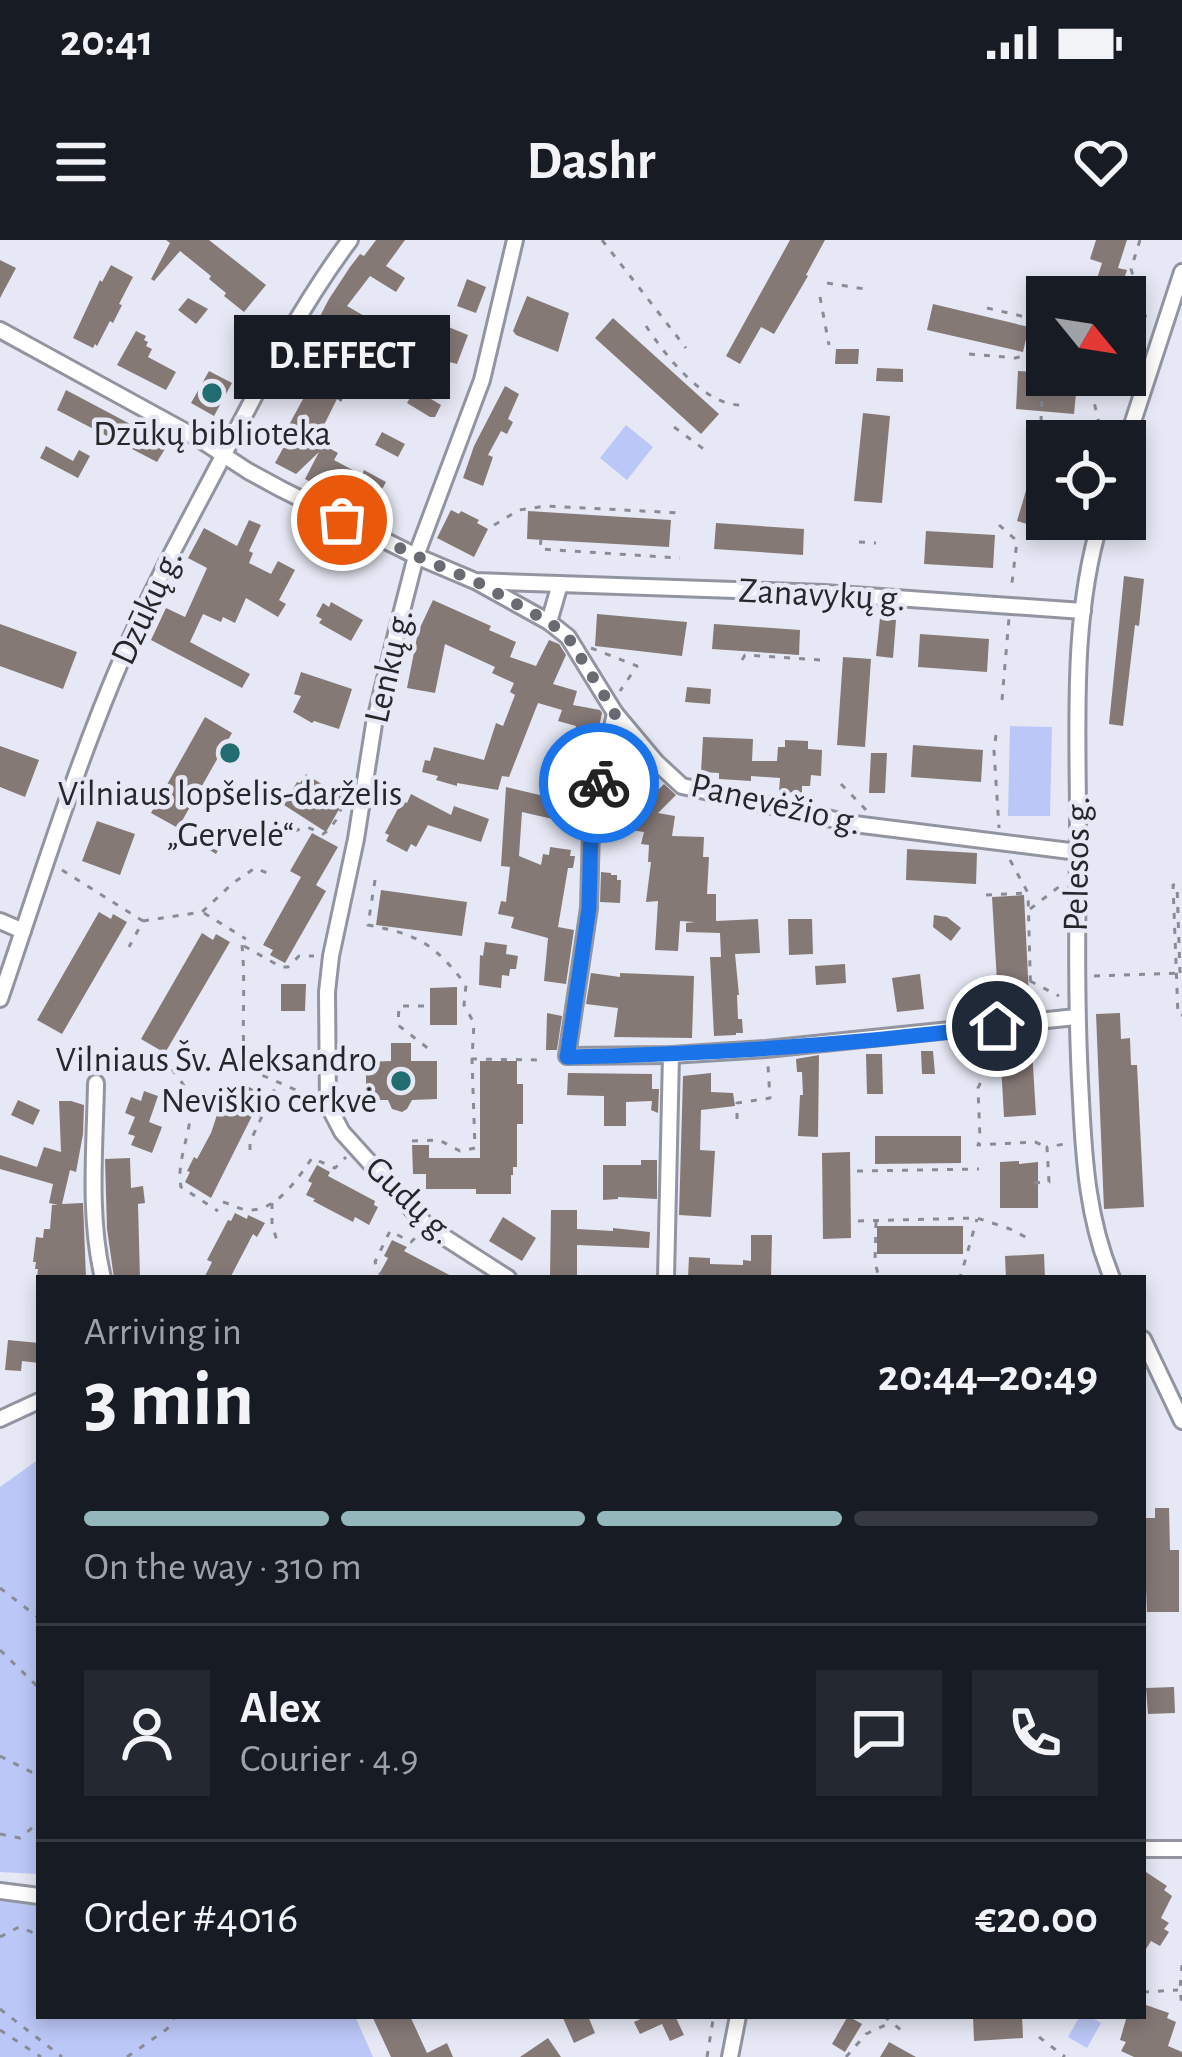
<!DOCTYPE html>
<meta charset="utf-8">
<style>
body{margin:0;font-family:"Alegreya Sans",sans-serif;background:#242831;color:#f1f3f6;height:100vh;display:flex;flex-direction:column;font-size:45px;white-space:nowrap}
*{box-sizing:border-box;margin:0}
p{font-size:39px;color:#9ea1a6}
.icon{flex:none;width:66px;height:66px;fill:none;stroke:currentColor;stroke-width:2;stroke-linecap:round;stroke-linejoin:round}
.map{position:relative;flex:1;overflow:hidden}
.panel{position:absolute;left:36px;top:1035px;width:1110px;height:744px;display:flex;flex-direction:column;background:#171b24;border-radius:0px;box-shadow:0 6px 18px #0003}
.panel>*{flex:none}
.needle{width:78px;rotate:120deg}
.buttons{position:absolute;left:1026px;top:36px;display:grid;gap:24px}
.buttons a{display:grid;place-items:center;width:120px;height:120px;border-radius:0px;background:#171b24;box-shadow:0 6px 18px #0003;font-size:60px}
.pin{position:absolute;display:grid;place-items:center;width:102px;height:102px;color:#fff;margin:-51px;border:6px solid #fff;border-radius:50%;box-shadow:0 3px 12px #0007}
.courier{position:absolute;display:grid;place-items:center;width:120px;height:120px;margin:-60px;border:9px solid #1a73e8;border-radius:50%;background:#fff;color:#222;box-shadow:0 3px 15px #0007}
.bubble{position:absolute;height:84px;border-radius:0px;background:#171b24;box-shadow:0 6px 18px #0003;font-size:39px;font-weight:700;line-height:84px;text-align:center}
.head em{font-style:normal;font-weight:700}
.head div{display:flex;flex-direction:column-reverse}
.head{display:flex;align-items:center;justify-content:space-between;height:204px;padding:0 48px}
h1{font-size:78px;font-weight:700;line-height:90px}
.bar{display:grid;grid-template-columns:repeat(4,1fr);gap:18px 12px;align-content:center;height:144px;padding:0 48px}
.bar i{height:15px;border-radius:9px;background:#363941}
.bar .on{background:#93b7ba}
.bar p{grid-column:span 4}
.line{display:flex;align-items:center;gap:30px;padding:0 48px;border-top:3px solid #363941}
.line div{flex:1}
.round{display:grid;place-items:center;flex:none;width:126px;height:126px;border-radius:0px;background:#242831}
.status{display:flex;justify-content:space-between;align-items:center;height:84px;padding:0 60px;background:#171b24;direction:ltr}
.status svg{height:33px;fill:currentColor}
header{display:flex;justify-content:space-between;align-items:center;height:156px;padding:0 48px;background:#171b24;font-size:54px;font-weight:700}
.map>svg:first-child{display:block}
.green{fill:#bbc7f6}
.building{fill:#857976}
.lines{fill:none;stroke-linecap:round;stroke-linejoin:round}
.street-casing{stroke:#9295a0;stroke-width:20}
.path{stroke:#8a8c95;stroke-width:3;stroke-dasharray:6 9;stroke-linecap:butt}
.street{stroke:#fff;stroke-width:14}
.path-bridge{stroke:#8a8c95;stroke-width:3;stroke-dasharray:6 9;stroke-linecap:butt}
.done{stroke:#696b72;stroke-width:12;stroke-dasharray:0 21.6}
.route{stroke:#1a73e8;stroke-width:15}
.poi-dot{fill:#216d71;stroke:#e6e9f5;stroke-width:4.5}
.labels{text-anchor:middle;dominant-baseline:central;stroke-width:9;stroke-linejoin:round;paint-order:stroke}
.poi-label{font-size:36px;fill:#26272b;stroke:#e6e9f5}
.street-label{font-size:36px;fill:#26272b;stroke:#e6e9f5}
</style>
<div class="status"><b>20:41</b><svg viewBox="0 0 49 12"><path d="M0 12V9h3v3zM5 12V6h3v6zM10 12V3h3v9zM15 12V0h3v12zM26 1h20v11H26zM47 4h2v5h-2z"/></svg></div>
<header><svg class="icon" aria-label="menu" viewBox="0 0 24 24"><path d="M4 6h16M4 12h16M4 18h16"/></svg>Dashr<svg class="icon" aria-label="heart" viewBox="0 0 24 24"><path d="M12 20l-8-8c-3-5 5-10 8-4 3-6 11-1 8 4z"/></svg></header>
<div class="map">
<svg width="1182" height="1817" viewBox="0 0 1182 1817">
<rect width="100%" height="100%" fill="#e6e9f5"/>
<g class="green">
<polygon points="626,185 653,207 627,240 600,218"/>
<polygon points="1010,486 1052,487 1050,576 1008,576"/>
<polygon points="39,1219 39,1634 0,1632 0,1247"/>
<polygon points="0,1661 39,1666 39,1776 355,1776 373,1817 0,1817"/>
<polygon points="1080,1776 1089,1776 1101,1783 1087,1808 1068,1797"/>
</g>
<g class="building">
<polygon points="166,0 209,0 266,45 244,72 224,56 226,53 209,39 211,36 180,11 154,41 151,39 170,3"/>
<polygon points="376,0 405,0 386,26 405,38 396,52 370,36 347,66 373,81 344,132 354,138 341,162 337,159 323,187 327,189 320,203 338,213 334,220 362,235 364,230 386,242 369,273 305,239 319,212 296,234 275,223 288,199 283,196 329,111 308,99 329,59 350,27 360,14 364,16"/>
<polygon points="790,0 825,0 806,35 808,36 774,94 761,87 740,124 726,116"/>
<polygon points="1096,0 1127,0 1118,28 1127,30 1118,57 1091,57 1102,23 1090,19"/>
<polygon points="0,20 16,28 0,58"/>
<polygon points="111,25 133,37 119,64 122,65 113,83 110,81 97,106 95,104 93,108 73,98 100,40 102,42"/>
<polygon points="467,39 486,47 476,73 457,66"/>
<polygon points="527,56 569,73 558,112 516,95 513,91"/>
<polygon points="188,58 208,69 196,84 178,70"/>
<polygon points="933,64 1029,87 1023,112 927,90"/>
<polygon points="613,78 719,174 701,194 595,98"/>
<polygon points="446,86 468,95 457,124 434,118"/>
<polygon points="136,91 146,96 144,100 148,102 146,106 152,109 148,117 176,132 166,150 117,125"/>
<polygon points="836,109 859,109 858,124 835,124"/>
<polygon points="877,128 903,129 903,142 876,141"/>
<polygon points="209,131 232,143 214,176 191,163"/>
<polygon points="1018,131 1035,132 1035,135 1069,138 1068,152 1076,153 1074,174 1016,169"/>
<polygon points="505,146 519,154 508,179 513,182 507,194 501,191 488,215 493,217 483,246 463,238 474,206"/>
<polygon points="423,147 434,154 431,159 441,165 435,177 430,177 407,163 415,149 420,152"/>
<polygon points="66,150 168,204 157,222 57,170"/>
<polygon points="863,173 890,176 882,263 854,261"/>
<polygon points="1044,190 1047,191 1047,290 1017,281"/>
<polygon points="382,192 405,204 398,217 375,205"/>
<polygon points="46,206 73,221 79,210 90,216 78,238 40,218"/>
<polygon points="451,270 459,274 461,271 479,280 477,283 488,289 474,317 437,298"/>
<polygon points="528,271 671,280 669,307 527,299"/>
<polygon points="249,280 261,285 249,311 253,313 249,323 271,334 278,321 295,330 279,360 286,364 278,377 246,358 235,383 223,377 221,382 203,374 190,402 250,434 242,448 151,400 166,368 185,377 207,328 188,318 204,288 237,306"/>
<polygon points="716,283 804,289 803,315 714,309"/>
<polygon points="926,291 995,295 993,328 924,324"/>
<polygon points="1124,336 1144,339 1139,386 1135,385 1123,486 1109,484"/>
<polygon points="433,360 491,386 489,390 516,402 510,417 536,426 549,400 559,404 566,415 553,444 577,451 573,465 600,470 602,473 579,585 522,572 519,616 541,625 543,614 549,615 550,607 571,610 570,616 575,616 573,628 568,628 558,687 574,690 566,744 544,741 548,698 511,688 514,677 498,674 501,661 506,662 510,627 501,626 506,547 565,561 567,529 576,486 558,481 562,470 538,463 509,537 502,536 498,550 457,543 457,546 436,540 438,536 422,532 425,520 430,521 434,507 484,520 496,483 503,486 515,455 510,452 514,443 492,433 495,427 445,404 435,453 407,448 418,392"/>
<polygon points="331,362 363,380 351,401 319,383 322,379 316,376 323,363 329,367"/>
<polygon points="597,374 687,382 682,416 595,406"/>
<polygon points="880,378 896,380 893,418 876,416"/>
<polygon points="0,384 77,412 63,449 0,426"/>
<polygon points="714,384 800,390 799,415 712,409"/>
<polygon points="920,394 989,399 987,432 918,427"/>
<polygon points="843,417 871,419 865,507 837,505"/>
<polygon points="301,432 352,449 339,489 314,481 312,483 293,472 301,456 294,454"/>
<polygon points="687,447 711,449 710,464 685,462"/>
<polygon points="205,477 232,493 178,588 151,573"/>
<polygon points="703,497 753,499 752,521 777,521 778,507 785,507 785,500 808,501 808,509 822,510 821,536 811,535 810,546 802,546 802,553 779,552 780,538 751,536 751,541 719,539 719,533 701,532"/>
<polygon points="913,505 983,510 981,542 911,537"/>
<polygon points="0,506 39,520 25,557 0,547"/>
<polygon points="871,513 887,513 885,553 869,553"/>
<polygon points="618,516 637,520 628,563 609,559"/>
<polygon points="306,534 345,559 326,592 284,565 297,542 300,543"/>
<polygon points="664,544 676,555 658,573 675,576 672,596 704,597 703,617 709,617 707,654 716,654 716,681 758,679 760,713 735,714 739,755 737,755 738,779 742,779 743,793 736,793 736,795 714,796 710,717 721,717 720,693 686,692 686,683 695,682 680,681 678,711 655,710 658,661 646,662 651,622 648,622 649,605 641,604 644,592 631,590 635,567 655,547 658,550"/>
<polygon points="411,554 451,575 454,566 489,579 481,602 428,585 416,607 411,604 407,612 386,601 389,595 385,593 402,561 407,563"/>
<polygon points="97,581 135,594 120,635 82,621"/>
<polygon points="216,586 228,593 216,614 205,607"/>
<polygon points="312,593 338,607 316,645 326,651 285,723 270,715 273,710 263,705 301,637 290,631"/>
<polygon points="907,609 977,613 976,644 906,640"/>
<polygon points="601,632 611,633 611,635 617,635 617,640 621,640 620,663 600,662"/>
<polygon points="381,650 467,662 462,696 376,685"/>
<polygon points="1024,655 1029,757 998,759 992,657"/>
<polygon points="99,672 111,679 113,674 127,682 62,794 37,780"/>
<polygon points="934,675 947,677 961,688 951,701 933,687"/>
<polygon points="788,679 812,679 813,714 789,715"/>
<polygon points="202,693 213,700 216,694 230,702 165,813 141,799"/>
<polygon points="485,702 507,705 506,714 518,716 516,729 510,729 509,736 502,735 501,748 479,745 480,715 483,716"/>
<polygon points="845,724 846,743 816,745 815,726"/>
<polygon points="591,733 620,737 620,733 694,736 692,798 614,797 618,768 586,764"/>
<polygon points="920,734 924,769 897,772 892,738"/>
<polygon points="281,744 306,744 305,771 281,771"/>
<polygon points="457,747 457,785 430,785 430,748"/>
<polygon points="547,773 562,776 557,810 546,810"/>
<polygon points="1120,773 1121,799 1130,798 1131,825 1137,825 1144,967 1104,969 1096,774"/>
<polygon points="1031,793 1036,875 1004,877 1000,807 970,809 969,799"/>
<polygon points="391,803 411,803 411,821 437,821 437,859 412,860 407,869 402,872 392,869 388,860 366,860 366,822 391,821"/>
<polygon points="921,811 933,811 935,834 922,834"/>
<polygon points="866,814 882,814 883,854 867,854"/>
<polygon points="819,815 818,897 798,896 800,855 803,855 802,832 797,832 796,819"/>
<polygon points="480,821 517,821 517,844 523,844 523,884 517,884 517,927 513,927 513,935 511,935 511,954 476,954 476,949 426,949 426,934 413,934 412,905 429,905 429,918 480,918"/>
<polygon points="568,833 652,834 652,849 659,849 658,873 651,870 652,861 626,862 626,886 604,886 604,856 567,855"/>
<polygon points="711,833 711,852 733,853 735,866 701,870 700,910 715,911 711,977 679,975 683,836"/>
<polygon points="247,846 261,853 258,859 267,864 260,877 253,874 211,958 185,942 190,932 187,931 194,917 197,919 211,893 219,869 217,867 224,854 229,857 233,849 243,854"/>
<polygon points="144,851 158,856 149,882 162,887 152,913 131,905 135,896 128,894 135,877 125,873 131,857 141,861"/>
<polygon points="18,860 40,870 33,885 11,875"/>
<polygon points="59,861 71,861 84,865 83,894 76,932 70,930 62,964 83,963 86,1038 37,1037 38,1029 35,1029 36,1022 33,1022 36,997 43,998 44,989 50,989 52,965 58,965 49,963 53,944 0,929 0,915 37,927 44,907 61,912"/>
<polygon points="875,896 961,896 961,923 875,924"/>
<polygon points="850,912 851,998 823,999 822,913"/>
<polygon points="130,918 131,948 143,946 145,963 138,964 140,1038 114,1038 107,989 105,919"/>
<polygon points="641,920 657,920 657,959 618,957 618,959 603,960 603,925 641,925"/>
<polygon points="1019,921 1019,924 1038,922 1038,968 1000,968 1000,922"/>
<polygon points="317,925 330,932 328,936 375,961 374,965 378,967 369,985 355,977 353,982 313,961 315,959 306,955 312,943 308,941"/>
<polygon points="551,970 577,970 577,989 613,991 613,988 650,992 649,1008 577,1005 577,1038 550,1038"/>
<polygon points="235,973 247,979 248,975 265,983 257,997 253,994 230,1038 204,1038 212,1022 207,1020 228,980 231,981"/>
<polygon points="503,977 536,998 522,1021 489,1001"/>
<rect x="877" y="986" width="86" height="28"/>
<polygon points="751,995 772,995 771,1038 688,1038 689,1017 710,1018 710,1024 743,1025 743,1020 751,1021"/>
<polygon points="392,1000 407,1007 404,1011 455,1038 377,1038 388,1018 384,1016"/>
<polygon points="1044,1014 1045,1038 1006,1038 1005,1016"/>
<polygon points="8,1100 39,1103 39,1123 22,1121 21,1131 5,1130"/>
<polygon points="1155,1268 1169,1268 1170,1310 1179,1310 1179,1372 1147,1372 1143,1278 1155,1278"/>
<polygon points="1174,1447 1175,1473 1148,1474 1146,1448"/>
<polygon points="1143,1630 1167,1646 1164,1650 1172,1656 1161,1678 1169,1683 1164,1689 1169,1692 1160,1706 1151,1701 1143,1714"/>
<polygon points="1143,1764 1169,1773 1167,1778 1176,1782 1168,1806 1182,1812 1182,1817 1134,1817 1121,1811 1126,1802 1120,1800 1127,1776 1143,1776"/>
<polygon points="372,1776 410,1776 427,1813 447,1803 453,1817 391,1817"/>
<polygon points="562,1776 588,1776 595,1793 574,1803"/>
<polygon points="647,1776 680,1776 676,1778 684,1795 670,1801 662,1784 640,1794 634,1782"/>
<polygon points="848,1776 862,1784 845,1812 832,1804"/>
<polygon points="973,1776 1022,1776 1023,1798 974,1801"/>
<polygon points="548,1798 561,1817 520,1817"/>
<polygon points="889,1802 916,1817 880,1817"/>
</g>
<g class="lines">
<g class="street-casing">
<g id="street">
<polyline points="0,90 199,199 248,231 281,249 416,316 475,341 824,353 1083,371"/>
<polyline points="1125,206 1182,32"/>
<path d="M 1101,279 C 1069,383 1079,498 1078,605 C 1077,690 1076,775 1081,860 C 1084,922 1088,980 1112,1038"/>
<polyline points="477,342 549,382 568,397 615,473 656,522 682,546 854,584 1078,612"/>
<polyline points="549,382 560,344"/>
<polyline points="615,473 591,588 589,668 567,816 671,815 766,809 1076,777"/>
<polyline points="0,681 23,691"/>
<path d="M 0,759 C 39,645 75,527 123,416 C 151,349 187,285 221,220 C 260,145 299,68 350,0"/>
<path d="M 96,843 C 95,907 88,976 103,1038"/>
<polyline points="508,1038 427,986 342,892 328,865 327,752 331,716 356,599 374,484 397,390 416,316 482,140 515,0"/>
<polyline points="666,1038 671,815"/>
<polyline points="1143,1099 1182,1181"/>
<polyline points="0,1179 39,1161"/>
<polyline points="1143,1609 1182,1609"/>
<polyline points="0,1651 39,1656"/>
<polyline points="730,1817 738,1776"/>
</g>
</g>
<g class="path">
<polyline points="602,0 686,108"/>
<polyline points="1140,0 1131,29 1148,85"/>
<polyline points="827,43 865,49"/>
<polyline points="820,57 829,105"/>
<polyline points="987,68 1047,82"/>
<path d="M 646,86 C 666,116 705,168 745,165"/>
<polyline points="969,114 1015,118 1047,111"/>
<polyline points="1088,135 1102,197"/>
<polyline points="1041,182 1043,130 1047,121"/>
<polyline points="674,187 705,210"/>
<polyline points="494,285 519,270 546,266 681,273"/>
<polyline points="999,285 1017,301 1011,351"/>
<polyline points="541,299 540,309 680,318"/>
<polyline points="859,302 876,303"/>
<polyline points="591,408 637,426 620,451"/>
<polyline points="742,420 745,415 820,420"/>
<polyline points="1002,460 1009,378"/>
<polyline points="996,495 994,511 999,588"/>
<polyline points="841,544 869,573"/>
<polyline points="294,591 307,587 323,594 329,590 336,580 347,556"/>
<polyline points="1010,620 1028,653 1031,767"/>
<polyline points="62,630 143,681 129,707"/>
<path d="M 375,640 L 368,685 C 420,695 434,704 466,745 L 464,765 L 474,783 L 472,819 L 543,820"/>
<polyline points="986,655 1026,653"/>
<polyline points="1030,669 1060,646"/>
<polyline points="204,673 246,699"/>
<polyline points="143,681 202,672 233,643 255,628 270,634"/>
<path d="M 242,705 C 246,746 241,786 245,827"/>
<polyline points="244,706 281,727 288,727 299,716 314,716"/>
<polyline points="1180,733 1177,645 1173,645 1178,775 1182,775"/>
<polyline points="1030,741 1059,756"/>
<polyline points="988,748 994,753 995,772"/>
<polyline points="424,766 399,766 398,785 434,813"/>
<polyline points="990,815 990,822 978,848 980,899 978,905 1035,902 1047,907"/>
<polyline points="70,816 85,833"/>
<path d="M 172,829 C 177,836 186,847 189,855 C 197,884 175,917 181,947 L 218,971"/>
<polyline points="174,829 246,828 314,858"/>
<polyline points="737,879 737,863 770,858 768,826"/>
<polyline points="412,901 439,900 460,911 475,908 472,820"/>
<polyline points="250,910 250,902 277,844"/>
<polyline points="857,931 979,929"/>
<polyline points="1034,943 1049,942 1047,907 1065,904"/>
<path d="M 223,962 C 233,965 242,971 252,970 C 278,969 299,937 312,918 L 335,928 L 346,917"/>
<polyline points="272,963 272,984 277,1001"/>
<polyline points="858,981 977,978 1010,989 1033,1001"/>
<polyline points="876,982 875,1022 879,1038"/>
<polyline points="382,1038 375,1022 390,991 411,1002 415,998"/>
<polyline points="957,1038 961,1035 977,979"/>
<polyline points="0,1348 39,1378"/>
<polyline points="0,1410 39,1448"/>
<polyline points="0,1516 39,1536"/>
<polyline points="0,1594 20,1598 39,1582"/>
<polyline points="0,1697 19,1687 39,1695"/>
<polyline points="1182,1725 1180,1750 1182,1766"/>
<polyline points="1143,1752 1178,1750"/>
<polyline points="0,1769 62,1817"/>
<polyline points="884,1776 902,1791"/>
<polyline points="0,1790 41,1817"/>
<polyline points="1039,1797 1065,1817"/>
<polyline points="127,1817 167,1789 175,1776"/>
<polyline points="707,1817 713,1780 718,1776"/>
<polyline points="846,1817 866,1794 892,1782"/>
</g>
<use href="#street" class="street"/>
<polyline class="path-bridge" points="1094,736 1182,733"/>
</g>
<g class="lines">
<polyline class="done" points="342,280 416,316 475,341 549,382 568,397 615,473 599,543"/>
<path class="route" d="M 599,543 L 591,587 L 589,668 L 567,817 C 711,814 854,805 997,786"/>
</g>
<g class="poi-dot">
<circle cx="212" cy="153" r="12"/>
<circle cx="230" cy="513" r="12"/>
<circle cx="401" cy="841" r="12"/>
</g>
<g class="labels">
<g class="poi-label">
<text x="212" y="194">Dzūkų biblioteka</text>
<text x="230" y="554">Vilniaus lopšelis-darželis<tspan x="230" dy="41">„Gervelė“</tspan></text>
<text x="377" y="820" text-anchor="end">Vilniaus Šv. Aleksandro<tspan x="377" dy="41">Neviškio cerkvė</tspan></text>
</g>
<g class="street-label">
<text transform="translate(822 355) rotate(3)">Zanavykų g.</text>
<text transform="translate(147 367) rotate(-65)">Dzūkų g.</text>
<text transform="translate(389 426) rotate(-77)">Lenkų g.</text>
<text transform="translate(776 564) rotate(13)">Panevėžio g.</text>
<text transform="translate(1077 624) rotate(-89)">Pelesos g.</text>
<text transform="translate(410 960) rotate(44)">Gudų g.</text>
</g>
</g>
</svg>
<div class="buttons">
<a><svg class="needle" viewBox="-14 -14 28 28"><path d="M0-13l5 13h-10z" fill="#e53935"/><path d="M0 13l5-13h-10z" fill="#9ea1a6"/></svg></a>
<a><svg class="icon" aria-label="locate" viewBox="0 0 24 24"><circle cx="12" cy="12" r="6"/><path d="M12 2v4M12 18v4M2 12h4M18 12h4"/></svg></a>
</div>
<div class="pin" style="left:342px;top:280px;background:#ea580c"><svg class="icon" aria-label="bag" viewBox="0 0 24 24"><path d="M5 8h14l-1 12H6zM9 8a3 3 0 0 1 6 0"/></svg></div>
<div class="pin" style="left:997px;top:786px;background:#1f2937"><svg class="icon" aria-label="home" viewBox="0 0 24 24"><path d="M3 11l9-7 9 7M6 9v11h12V9"/></svg></div>
<div class="courier" style="left:599px;top:543px"><svg class="icon" aria-label="bike" viewBox="0 0 24 24"><circle cx="6" cy="16" r="4"/><circle cx="18" cy="16" r="4"/><path d="M6 16l4-8h5l3 8M10 8l3 8H6M13 5h3"/></svg></div>
<div class="bubble" style="left:234px;top:75px;width:216px">D.EFFECT</div>
<section class="panel">
<div class="head"><div><h1>3 min</h1><p>Arriving in</p></div><em>20:44–20:49</em></div>
<div class="bar"><i class="on"></i><i class="on"></i><i class="on"></i><i></i><p>On the way · 310 m</p></div>
<div class="line" style="height:216px"><a class="round"><svg class="icon" aria-label="person" viewBox="0 0 24 24"><circle cx="12" cy="8" r="4"/><path d="M4 21q1-7 8-7t8 7"/></svg></a><div><b>Alex</b><p>Courier · 4.9</p></div><a class="round"><svg class="icon" aria-label="chat" viewBox="0 0 24 24"><path d="M4 5h16v11H9l-5 4z"/></svg></a><a class="round"><svg class="icon" aria-label="phone" viewBox="0 0 24 24"><path d="M5 4h4l2 5-3 2q2 4 5 5l2-3 5 2v4C11 20 4 13 5 4z"/></svg></a></div>
<div class="line" style="height:156px"><div>Order #4016</div><b>€20.00</b></div>
</section>
</div>
